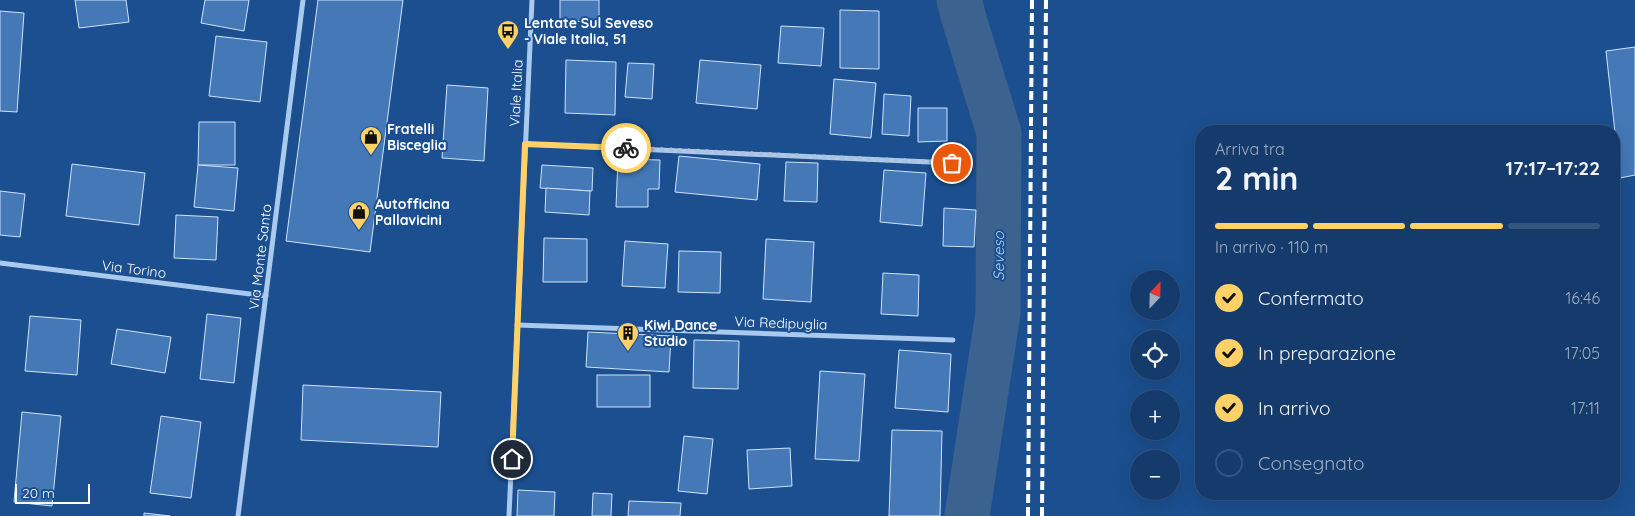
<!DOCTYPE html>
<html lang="it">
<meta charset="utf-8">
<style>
body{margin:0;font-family:Quicksand,sans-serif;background:#214673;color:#f1f3f6;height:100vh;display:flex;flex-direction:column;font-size:19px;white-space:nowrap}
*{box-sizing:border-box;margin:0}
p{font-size:16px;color:#9dadc1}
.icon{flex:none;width:28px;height:28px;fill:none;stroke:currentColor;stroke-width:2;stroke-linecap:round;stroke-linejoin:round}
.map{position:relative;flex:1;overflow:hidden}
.panel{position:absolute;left:1195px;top:125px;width:425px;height:375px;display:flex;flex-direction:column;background:#143b6b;border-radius:20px;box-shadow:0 5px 20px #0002,0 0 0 1px #33557e}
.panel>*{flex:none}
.needle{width:32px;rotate:22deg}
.tools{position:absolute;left:1130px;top:270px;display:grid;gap:10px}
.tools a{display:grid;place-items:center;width:50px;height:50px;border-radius:50%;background:#143b6b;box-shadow:0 5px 20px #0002,0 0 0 1px #33557e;font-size:25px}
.scale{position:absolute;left:15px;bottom:12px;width:75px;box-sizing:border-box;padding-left:5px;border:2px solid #fff;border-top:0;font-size:14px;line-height:18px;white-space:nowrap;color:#fff;-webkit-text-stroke:4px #1b4f8f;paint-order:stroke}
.pin{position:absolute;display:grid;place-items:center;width:42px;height:42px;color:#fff;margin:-21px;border:2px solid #fff;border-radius:50%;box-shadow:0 1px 5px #0007}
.courier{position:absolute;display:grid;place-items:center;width:50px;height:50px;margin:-25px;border:4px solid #ffd166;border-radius:50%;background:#fff;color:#222;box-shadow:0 1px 6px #0007}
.overview em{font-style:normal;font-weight:700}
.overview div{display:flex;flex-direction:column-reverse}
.overview{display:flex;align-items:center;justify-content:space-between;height:85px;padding:0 20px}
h1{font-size:32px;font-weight:700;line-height:38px}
.bar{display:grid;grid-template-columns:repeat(4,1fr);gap:8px 5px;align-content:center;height:60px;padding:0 20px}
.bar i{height:6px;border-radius:4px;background:#33557e}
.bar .selected{background:#ffd166}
.bar p{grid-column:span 4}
ol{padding:0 20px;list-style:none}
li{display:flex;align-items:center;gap:15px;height:55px}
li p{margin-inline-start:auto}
li .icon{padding:5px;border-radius:50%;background:#ffd166;color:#111;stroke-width:4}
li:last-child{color:#9dadc1}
li i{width:28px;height:28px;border:2px solid #33557e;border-radius:50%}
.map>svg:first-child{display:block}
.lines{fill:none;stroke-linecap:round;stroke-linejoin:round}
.river{stroke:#3c6290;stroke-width:45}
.building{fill:#4478b7;stroke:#cfe3fa}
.street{stroke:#a9c9ee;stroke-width:5}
.rail{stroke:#fff;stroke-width:4;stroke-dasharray:9 4;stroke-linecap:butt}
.done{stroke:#afc1d8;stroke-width:5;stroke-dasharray:0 9}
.route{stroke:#ffd166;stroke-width:6}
.labels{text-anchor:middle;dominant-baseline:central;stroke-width:4;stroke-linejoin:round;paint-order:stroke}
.poi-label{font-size:14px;font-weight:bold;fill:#fff;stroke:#1b4f8f;text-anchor:start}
.street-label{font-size:14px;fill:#fff;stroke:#1b4f8f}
.water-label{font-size:15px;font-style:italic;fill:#b5d3f5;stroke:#1b4f8f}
</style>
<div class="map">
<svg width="1635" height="516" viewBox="0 0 1635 516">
<rect width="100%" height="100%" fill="#1b4f8f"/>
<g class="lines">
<polyline class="river" points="959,0 965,22 999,133 998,313 967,516"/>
</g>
<g class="building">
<polygon points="75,0 126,0 129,22 79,28"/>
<polygon points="205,0 249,0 244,31 201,23"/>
<polygon points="318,0 403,0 370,252 286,241"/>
<polygon points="560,0 599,0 599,21 560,22"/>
<polygon points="840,10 879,11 879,69 840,68"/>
<polygon points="0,11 24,13 17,112 0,111"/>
<polygon points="781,26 824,28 821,66 778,63"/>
<polygon points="216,36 267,42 260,102 209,96"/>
<polygon points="1635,47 1635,175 1620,178 1606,51"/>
<polygon points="566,60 616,62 615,115 565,113"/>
<polygon points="700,60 761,65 757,109 696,103"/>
<polygon points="628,63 654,64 652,99 625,97"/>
<polygon points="834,79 876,83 871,138 830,134"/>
<polygon points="447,85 488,88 484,161 442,158"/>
<polygon points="884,94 911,96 909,136 882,134"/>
<polygon points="918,108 947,108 947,141 918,142"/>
<polygon points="199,122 235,122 235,165 198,165"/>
<polygon points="679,156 760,164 757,200 675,192"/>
<polygon points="618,159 660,160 659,189 648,189 648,207 616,207"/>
<polygon points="786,162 818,163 817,202 784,201"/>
<polygon points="72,164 145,173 139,225 66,216"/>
<polygon points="198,165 238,168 234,211 194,207"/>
<polygon points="542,165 593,168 592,191 540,188"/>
<polygon points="884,170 926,173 922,226 880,222"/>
<polygon points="546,188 590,191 589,215 545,212"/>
<polygon points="0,191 25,194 20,237 0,235"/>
<polygon points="944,208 976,210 974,247 943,246"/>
<polygon points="176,215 218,217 216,260 174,258"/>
<polygon points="544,238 587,239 587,282 543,282"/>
<polygon points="766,239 814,242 811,302 763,299"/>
<polygon points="625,241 668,244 665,288 622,286"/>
<polygon points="679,251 721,252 720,293 678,292"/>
<polygon points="883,273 919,275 918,316 881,314"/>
<polygon points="207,314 241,318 234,383 200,379"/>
<polygon points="30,316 81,320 77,375 25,371"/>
<polygon points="117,329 171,337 165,373 111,364"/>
<polygon points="588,332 671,336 669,372 586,367"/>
<polygon points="694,340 739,341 738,389 693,388"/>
<polygon points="899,350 951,354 948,412 895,408"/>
<polygon points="820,371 865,374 859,461 815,459"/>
<rect x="597" y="375" width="53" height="32"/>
<polygon points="303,385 441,392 438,447 301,440"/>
<polygon points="22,412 61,416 52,506 14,502"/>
<polygon points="161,416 201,422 191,498 150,493"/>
<polygon points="892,430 942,431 940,516 889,516"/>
<polygon points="684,436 713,439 707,494 678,491"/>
<polygon points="790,448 792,486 749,489 747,450"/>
<polygon points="518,490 555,492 554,516 517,516"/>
<polygon points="593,493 612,494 611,516 592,516"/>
<polygon points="629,501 681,503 680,516 628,516"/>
<polygon points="144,513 170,516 144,516"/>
</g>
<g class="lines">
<g class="street">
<polyline points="525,144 952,163"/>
<polyline points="0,263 266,296"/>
<polyline points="517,325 953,340"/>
<polyline points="238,516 303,0"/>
<polyline points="509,516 532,0"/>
</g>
<g class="rail">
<polyline points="1028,516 1032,0"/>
<polyline points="1042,516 1046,0"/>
</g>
</g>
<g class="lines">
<polyline class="done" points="626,148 952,163"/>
<polyline class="route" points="512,459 525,144 626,148"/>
</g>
<defs>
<g id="bus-pin" transform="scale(1.125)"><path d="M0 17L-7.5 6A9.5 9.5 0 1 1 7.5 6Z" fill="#ffd166" stroke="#1b4f8f"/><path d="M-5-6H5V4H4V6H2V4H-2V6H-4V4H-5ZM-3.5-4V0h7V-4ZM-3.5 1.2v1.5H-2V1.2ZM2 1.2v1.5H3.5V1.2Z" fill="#111"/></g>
<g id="shop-pin" transform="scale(1.125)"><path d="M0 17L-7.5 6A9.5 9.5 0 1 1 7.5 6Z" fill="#ffd166" stroke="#1b4f8f"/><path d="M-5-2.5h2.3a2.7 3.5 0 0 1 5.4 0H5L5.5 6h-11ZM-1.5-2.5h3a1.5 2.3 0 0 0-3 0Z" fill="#111"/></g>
<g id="building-pin" transform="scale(1.125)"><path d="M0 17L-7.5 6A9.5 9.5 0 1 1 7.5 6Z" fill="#ffd166" stroke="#1b4f8f"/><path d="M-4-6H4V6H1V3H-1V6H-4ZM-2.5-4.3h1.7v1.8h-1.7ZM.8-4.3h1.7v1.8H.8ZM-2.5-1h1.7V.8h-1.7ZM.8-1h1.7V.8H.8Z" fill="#111"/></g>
</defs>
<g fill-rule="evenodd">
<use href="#bus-pin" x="508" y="31"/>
<use href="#shop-pin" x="371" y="137"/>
<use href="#shop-pin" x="359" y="212"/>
<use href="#building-pin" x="628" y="333"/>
</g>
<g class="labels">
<g class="poi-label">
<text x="524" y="23">Lentate Sul Seveso<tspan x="524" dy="16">- Viale Italia, 51</tspan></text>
<text x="387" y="129">Fratelli<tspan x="387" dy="16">Bisceglia</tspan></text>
<text x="375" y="204">Autofficina<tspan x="375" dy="16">Pallavicini</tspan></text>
<text x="644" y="325">Kiwi Dance<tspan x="644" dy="16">Studio</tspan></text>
</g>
<g class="street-label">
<text transform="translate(516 93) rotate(-87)">Viale Italia</text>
<text transform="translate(260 257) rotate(-83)">Via Monte Santo</text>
<text transform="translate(134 269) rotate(7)">Via Torino</text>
<text transform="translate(781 323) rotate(2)">Via Redipuglia</text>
</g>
<g class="water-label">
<text transform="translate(998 256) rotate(-90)">Seveso</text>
</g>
</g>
</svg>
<div class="tools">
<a><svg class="needle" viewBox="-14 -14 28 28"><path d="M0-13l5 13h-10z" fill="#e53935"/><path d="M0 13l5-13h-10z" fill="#9dadc1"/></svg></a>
<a><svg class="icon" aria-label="locate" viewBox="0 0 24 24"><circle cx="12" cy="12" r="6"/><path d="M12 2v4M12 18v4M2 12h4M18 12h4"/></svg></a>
<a>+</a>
<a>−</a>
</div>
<div class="scale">20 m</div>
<div class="pin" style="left:952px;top:163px;background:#ea580c"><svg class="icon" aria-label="bag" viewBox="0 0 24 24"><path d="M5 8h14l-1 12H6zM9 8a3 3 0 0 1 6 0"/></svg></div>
<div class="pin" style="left:512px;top:459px;background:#1f2937"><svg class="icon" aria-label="home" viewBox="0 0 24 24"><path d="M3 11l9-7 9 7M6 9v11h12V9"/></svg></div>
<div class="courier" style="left:626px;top:148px"><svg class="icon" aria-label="bike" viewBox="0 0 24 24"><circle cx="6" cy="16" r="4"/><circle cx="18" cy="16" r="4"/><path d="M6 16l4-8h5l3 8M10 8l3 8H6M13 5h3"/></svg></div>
<section class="panel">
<div class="overview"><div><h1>2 min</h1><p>Arriva tra</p></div><em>17:17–17:22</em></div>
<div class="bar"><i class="selected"></i><i class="selected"></i><i class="selected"></i><i></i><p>In arrivo · 110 m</p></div>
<ol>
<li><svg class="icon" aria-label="check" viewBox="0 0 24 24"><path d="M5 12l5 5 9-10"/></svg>Confermato<p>16:46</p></li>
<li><svg class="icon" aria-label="check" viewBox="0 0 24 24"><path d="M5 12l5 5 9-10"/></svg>In preparazione<p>17:05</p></li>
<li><svg class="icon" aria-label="check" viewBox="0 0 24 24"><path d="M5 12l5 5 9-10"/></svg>In arrivo<p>17:11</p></li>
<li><i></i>Consegnato</li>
</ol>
</section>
</div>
